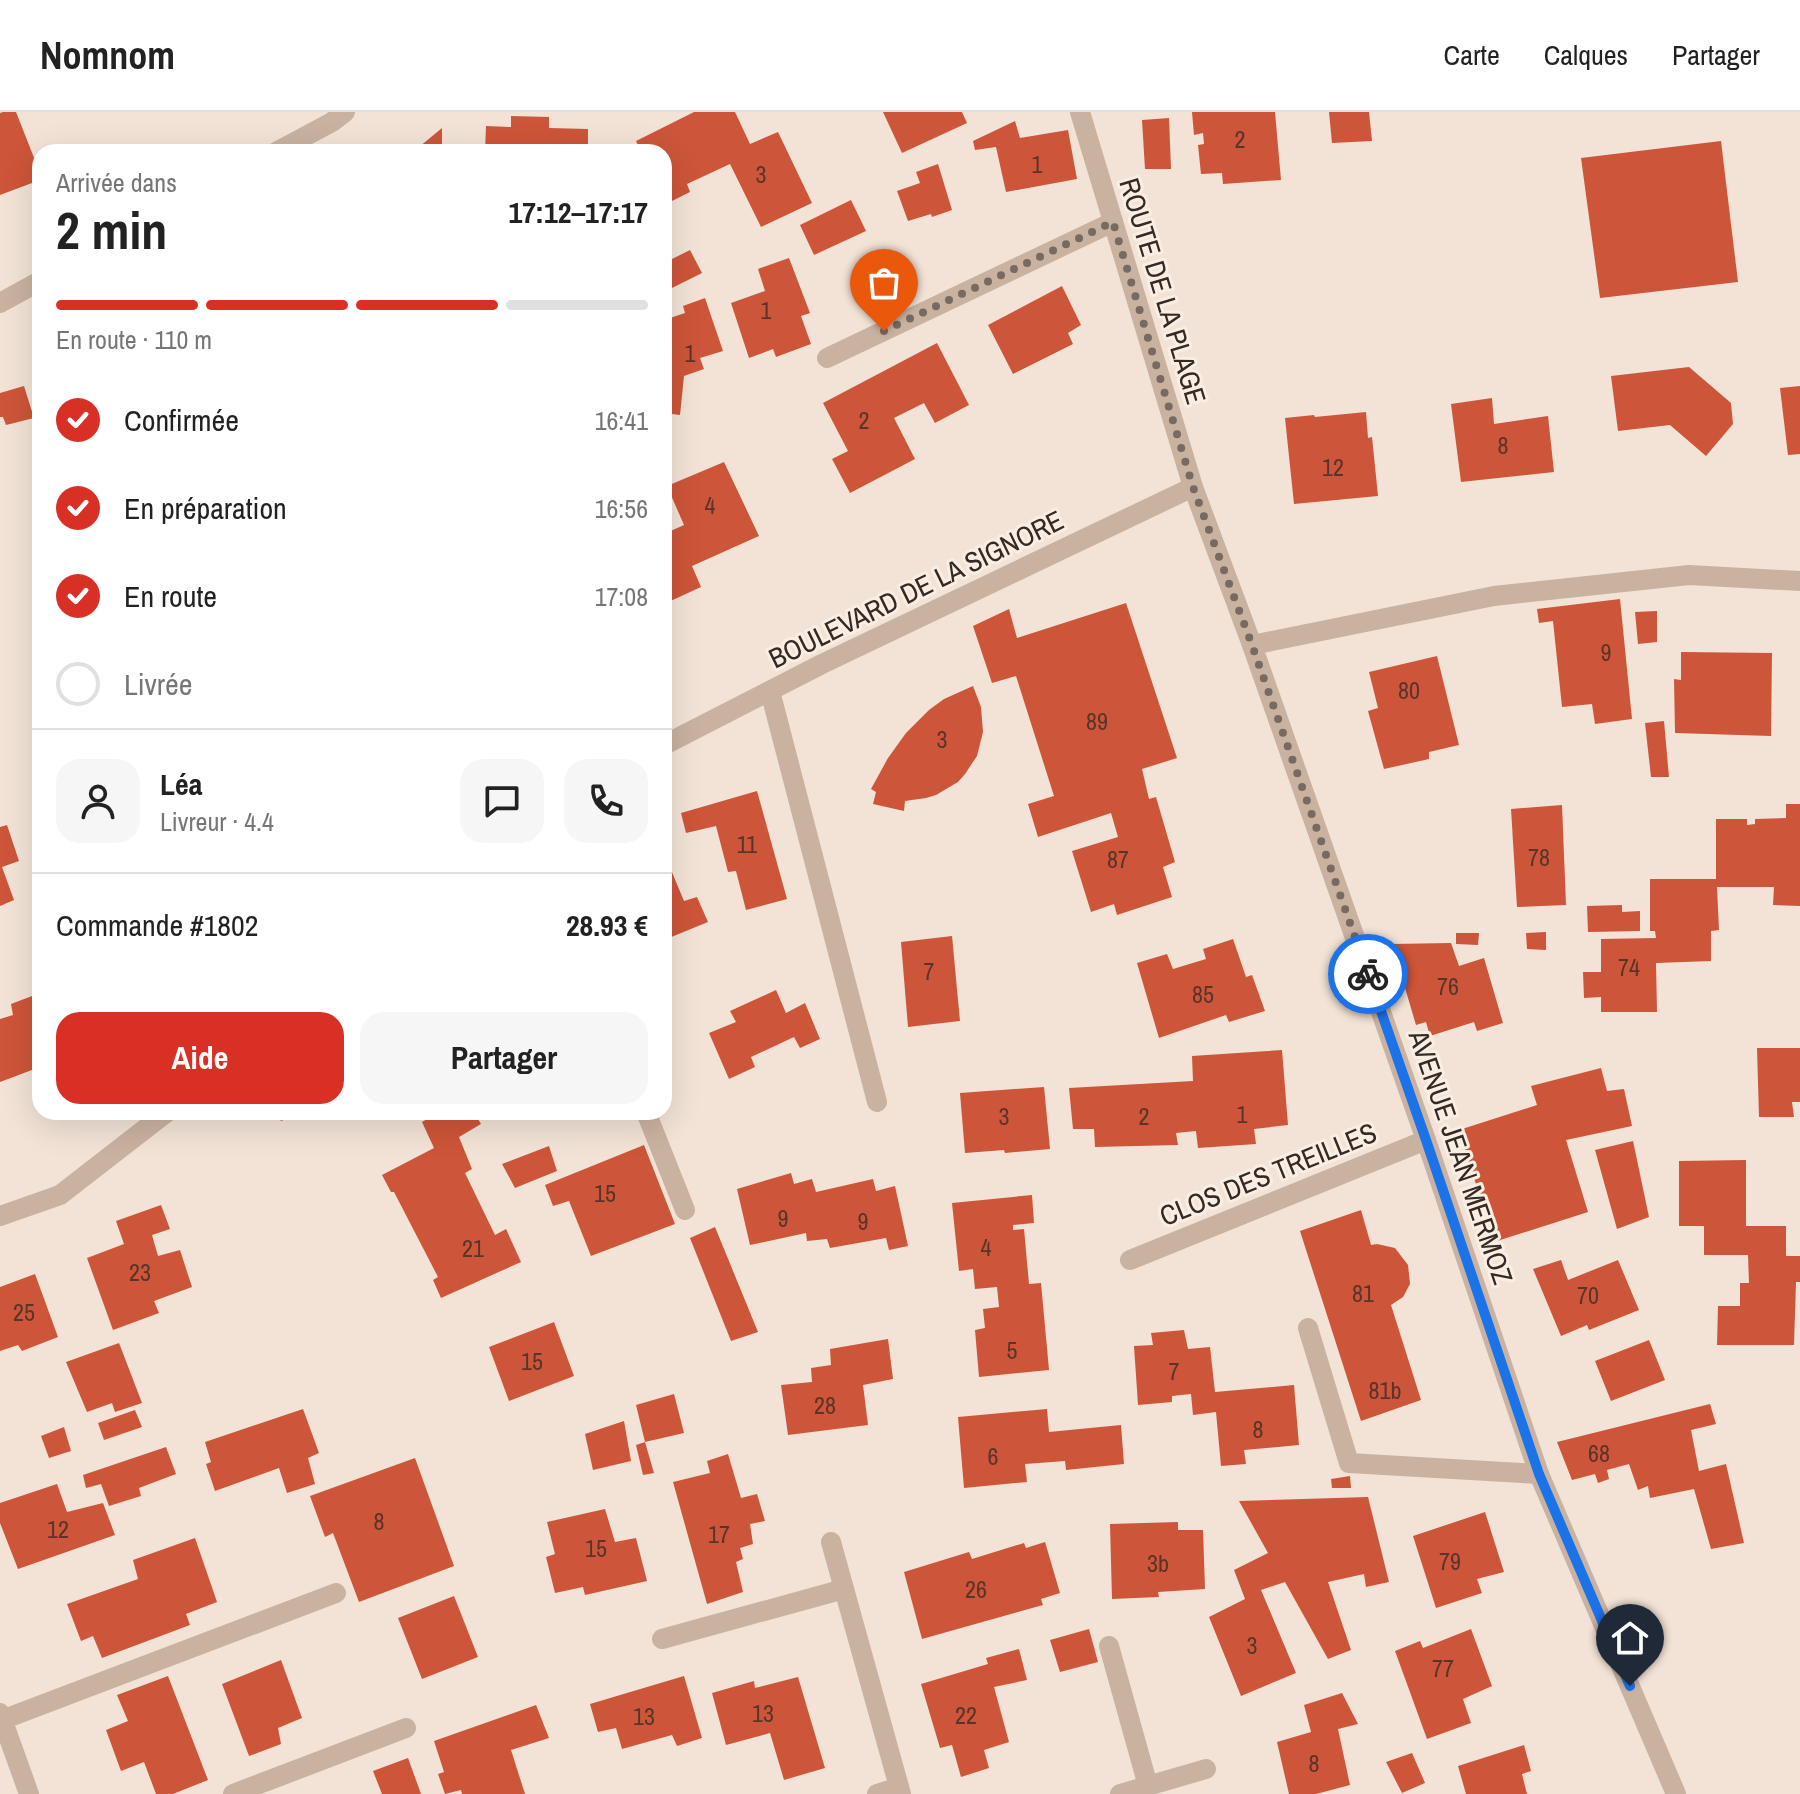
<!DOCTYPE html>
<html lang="fr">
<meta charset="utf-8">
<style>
body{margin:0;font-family:"Archivo Narrow",sans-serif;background:#f6f6f6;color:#222;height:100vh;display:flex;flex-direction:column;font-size:30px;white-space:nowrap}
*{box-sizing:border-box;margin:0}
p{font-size:26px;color:#767676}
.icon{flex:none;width:44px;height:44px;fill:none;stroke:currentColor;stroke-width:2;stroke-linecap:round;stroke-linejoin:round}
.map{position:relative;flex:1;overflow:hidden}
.sheet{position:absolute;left:32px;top:32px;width:640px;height:976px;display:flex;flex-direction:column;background:#fff;border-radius:24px;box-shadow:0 8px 32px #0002}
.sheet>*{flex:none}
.pin{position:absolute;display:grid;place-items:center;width:68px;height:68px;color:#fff;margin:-82px -34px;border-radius:50% 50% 50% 0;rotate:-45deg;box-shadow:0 0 8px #0007}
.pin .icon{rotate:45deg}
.courier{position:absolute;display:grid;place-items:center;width:80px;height:80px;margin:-40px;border:6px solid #1a73e8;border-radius:50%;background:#fff;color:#222;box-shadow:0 2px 10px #0007}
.summary em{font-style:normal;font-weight:700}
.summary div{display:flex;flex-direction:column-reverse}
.summary{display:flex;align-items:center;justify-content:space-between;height:136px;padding:0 24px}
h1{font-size:52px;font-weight:700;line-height:60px}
.bar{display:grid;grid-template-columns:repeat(4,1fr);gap:12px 8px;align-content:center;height:96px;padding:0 24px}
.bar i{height:10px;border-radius:6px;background:#e0e0e0}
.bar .active{background:#d93025}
.bar p{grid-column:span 4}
.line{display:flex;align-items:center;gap:20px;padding:0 24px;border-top:2px solid #e0e0e0}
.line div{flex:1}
.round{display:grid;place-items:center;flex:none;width:84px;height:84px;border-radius:24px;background:#f6f6f6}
ol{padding:0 24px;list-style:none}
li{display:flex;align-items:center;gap:24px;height:88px}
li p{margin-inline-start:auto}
li .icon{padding:8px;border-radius:50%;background:#d93025;color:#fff;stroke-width:4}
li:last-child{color:#767676}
li i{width:44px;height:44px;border:4px solid #e0e0e0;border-radius:50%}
.button{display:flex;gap:16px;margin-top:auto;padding:16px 24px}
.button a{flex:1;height:92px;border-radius:24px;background:#d93025;color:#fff;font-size:32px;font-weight:700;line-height:92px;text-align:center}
.button a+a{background:#f6f6f6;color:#222}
header{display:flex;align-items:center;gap:48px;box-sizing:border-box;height:112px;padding:0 40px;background:#fff;border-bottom:2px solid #e0e0e0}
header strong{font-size:38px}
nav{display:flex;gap:44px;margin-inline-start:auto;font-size:28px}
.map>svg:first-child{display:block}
.building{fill:#cd5539}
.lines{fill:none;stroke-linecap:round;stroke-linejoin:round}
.service{stroke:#cab2a1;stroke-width:20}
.minor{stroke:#cab2a1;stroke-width:20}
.tertiary{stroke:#cab2a1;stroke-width:20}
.done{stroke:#766a62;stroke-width:8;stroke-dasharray:0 14.4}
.route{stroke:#1a73e8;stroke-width:10}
.labels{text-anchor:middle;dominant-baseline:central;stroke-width:6;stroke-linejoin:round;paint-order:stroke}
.number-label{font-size:24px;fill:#5a3429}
.street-label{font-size:28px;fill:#342924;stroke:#faeee2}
</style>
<header>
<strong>Nomnom</strong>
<nav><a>Carte</a><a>Calques</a><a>Partager</a></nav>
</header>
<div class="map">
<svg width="1800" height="1682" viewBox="0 0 1800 1682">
<rect width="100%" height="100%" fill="#f2e3d6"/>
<g class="building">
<polygon points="3,0 16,0 40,61 40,68 0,83 0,1"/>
<polygon points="694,0 735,0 750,32 778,20 812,91 761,115 730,52 687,72 690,80 666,92 664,87 664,40 641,40 636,29"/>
<polygon points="883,0 962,0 967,11 902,41"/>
<polygon points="1192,0 1275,0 1281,68 1223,72 1222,61 1201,62 1198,33 1204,32 1203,21 1194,23"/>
<polygon points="1329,0 1369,0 1372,29 1332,31"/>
<polygon points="511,4 549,5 549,16 588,17 588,40 485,40 486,14 511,15"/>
<polygon points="1169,6 1171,57 1145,57 1142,8"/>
<polygon points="1015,9 1020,26 1068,18 1077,67 1006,80 996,35 975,38 973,29"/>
<polygon points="442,16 442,40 413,40"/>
<polygon points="1721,29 1738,170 1600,186 1581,46"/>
<polygon points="938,52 952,98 932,105 931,102 908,109 897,79 920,71 916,60"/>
<polygon points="851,88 866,119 814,143 800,113"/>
<polygon points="690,138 702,161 666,179 664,176 664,151"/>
<polygon points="789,146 810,201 801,204 811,232 776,245 773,237 749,246 731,191 765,179 758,157"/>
<polygon points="1062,174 1081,213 1068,221 1073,232 1013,262 988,213"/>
<polygon points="705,186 723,239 700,246 704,257 684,264 680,303 664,301 664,208 685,201 683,194"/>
<polygon points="937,231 969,293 935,311 924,291 894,306 915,347 850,381 832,347 848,339 823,291"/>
<polygon points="1689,255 1731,291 1733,312 1706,344 1670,313 1618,319 1611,264"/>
<polygon points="24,274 34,306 6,313 3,305 0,305 0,281"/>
<polygon points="1800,274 1800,342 1788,343 1780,276"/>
<polygon points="1492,286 1494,312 1548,304 1554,360 1461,370 1451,292"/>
<polygon points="1366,300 1368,326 1372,325 1378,384 1294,392 1285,306 1314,303 1315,305"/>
<polygon points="724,350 759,424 692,454 701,475 664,492 664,422 684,413 667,374"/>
<polygon points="1620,487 1632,607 1595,612 1592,592 1562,595 1553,509 1539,511 1537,497"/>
<polygon points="1126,491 1177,646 1142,657 1149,687 1156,685 1175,750 1163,755 1172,785 1117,803 1114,792 1091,800 1072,739 1118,725 1111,701 1038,725 1028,692 1054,684 1016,564 992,571 973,514 1009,497 1017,526"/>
<polygon points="664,499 672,518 664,522"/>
<polygon points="1657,499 1657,530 1638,532 1635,500"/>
<polygon points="1681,540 1772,541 1771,624 1675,621 1674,567 1681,568"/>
<polygon points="1437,544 1459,633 1429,640 1429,647 1384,657 1368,599 1378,596 1369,560"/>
<polygon points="973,574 981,595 983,620 977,644 965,662 958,670 936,683 926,686 905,689 904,699 873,692 876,680 871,677 888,646 906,621 929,598 944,587"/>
<polygon points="1664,609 1669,665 1651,665 1645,611"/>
<polygon points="757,679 787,787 746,798 736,759 728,760 716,714 686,721 681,701"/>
<polygon points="1786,692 1800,692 1800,794 1773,793 1774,775 1717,775 1719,818 1711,819 1711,849 1656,851 1657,900 1601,900 1601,885 1584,886 1583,860 1601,860 1601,827 1656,826 1655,819 1650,819 1650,767 1716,767 1716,707 1747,707 1747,713 1755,712 1755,707 1786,706"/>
<polygon points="1562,693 1566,793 1517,795 1511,697"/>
<polygon points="7,713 19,749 2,755 14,788 0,794 0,715"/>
<polygon points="664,741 684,789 697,785 708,810 664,828"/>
<polygon points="1622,793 1622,800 1640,799 1640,819 1588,820 1587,794"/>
<polygon points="1546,820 1546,838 1527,837 1526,821"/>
<polygon points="1456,821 1479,821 1478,833 1456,832"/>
<polygon points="952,824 960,909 908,915 901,830"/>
<polygon points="1233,827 1246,865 1252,863 1265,899 1229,910 1226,903 1159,926 1137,851 1167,842 1173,857 1206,847 1203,837"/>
<polygon points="1451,831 1459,854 1484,846 1503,911 1477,919 1474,910 1430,924 1426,910 1416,913 1392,832"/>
<polygon points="776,878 786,901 805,891 820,927 800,936 794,925 751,945 755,955 729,967 709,921 736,910 730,899"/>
<polygon points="40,881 40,969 37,970 32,958 0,970 0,907 13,903 11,892"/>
<polygon points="1757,936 1800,936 1800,990 1792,990 1794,1005 1759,1005"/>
<polygon points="1282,938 1288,1013 1254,1017 1256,1032 1198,1036 1196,1019 1176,1021 1178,1033 1095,1035 1094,1017 1073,1017 1069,976 1193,969 1192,944"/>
<polygon points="1601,956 1607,979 1624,977 1632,1014 1566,1028 1588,1100 1494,1130 1459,1018 1537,993 1531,974"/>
<polygon points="1044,975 1050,1037 1005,1041 1004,1038 965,1041 960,981"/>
<polygon points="276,1000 301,1000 281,1009"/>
<polygon points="440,1000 474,1000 481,1012 459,1025 472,1057 465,1061 495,1123 506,1117 521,1150 441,1186 433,1168 438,1165 394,1080 391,1080 382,1063 434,1036 422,1010"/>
<polygon points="1633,1029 1649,1105 1617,1117 1595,1038"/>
<polygon points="644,1033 675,1112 591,1144 569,1089 553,1094 545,1073"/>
<polygon points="549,1034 557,1059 515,1076 502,1052"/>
<polygon points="1746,1048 1746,1114 1786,1114 1786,1144 1800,1144 1800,1170 1796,1170 1794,1233 1717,1233 1718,1194 1740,1194 1740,1171 1749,1171 1748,1143 1704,1143 1704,1114 1679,1114 1679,1049"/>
<polygon points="791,1061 794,1072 812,1067 816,1080 873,1067 876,1079 895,1074 908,1134 889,1138 886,1126 830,1136 827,1127 807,1129 806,1121 750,1133 737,1077"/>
<polygon points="1032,1083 1034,1111 1013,1113 1013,1118 1024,1117 1029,1172 1041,1171 1049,1258 979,1265 975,1218 985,1216 983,1197 999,1195 997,1175 975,1177 973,1157 959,1159 952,1091"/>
<polygon points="161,1093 170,1117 152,1123 158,1144 180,1138 192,1175 154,1189 159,1201 113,1218 87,1146 124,1132 116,1109"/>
<polygon points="1361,1098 1371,1133 1377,1132 1395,1136 1408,1153 1410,1172 1403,1185 1391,1193 1421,1288 1361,1309 1300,1119"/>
<polygon points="715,1115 758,1220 731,1229 690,1126"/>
<polygon points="1561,1148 1568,1168 1618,1148 1639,1198 1589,1218 1587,1213 1561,1224 1533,1157"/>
<polygon points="35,1162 58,1225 22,1239 18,1233 0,1239 0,1175"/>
<polygon points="554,1210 574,1264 509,1289 489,1235"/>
<polygon points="1184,1218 1188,1237 1210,1235 1215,1280 1294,1273 1299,1333 1244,1338 1246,1352 1221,1354 1216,1300 1193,1303 1191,1282 1172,1284 1172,1290 1138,1293 1134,1234 1153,1233 1151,1221"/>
<polygon points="888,1227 893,1267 863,1273 868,1313 788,1323 781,1273 812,1270 811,1256 831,1253 830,1237"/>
<polygon points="1649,1228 1665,1268 1611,1289 1595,1249"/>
<polygon points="119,1231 142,1291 115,1300 112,1291 87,1300 66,1250"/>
<polygon points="674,1282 684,1321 645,1330 636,1293"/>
<polygon points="1710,1292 1716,1312 1691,1318 1699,1359 1726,1352 1744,1431 1711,1437 1694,1377 1650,1386 1648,1374 1638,1378 1629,1352 1607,1358 1609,1367 1598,1371 1595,1362 1572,1368 1557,1330"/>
<polygon points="303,1297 319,1341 308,1346 315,1372 287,1381 279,1356 215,1379 206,1352 211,1350 205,1330"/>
<polygon points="1047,1297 1049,1320 1121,1313 1124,1352 1066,1358 1065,1349 1025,1352 1027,1370 964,1376 958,1305"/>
<polygon points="135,1298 142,1315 104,1328 98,1311"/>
<polygon points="624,1309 631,1349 593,1358 585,1322"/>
<polygon points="64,1315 71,1339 49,1346 41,1324"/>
<polygon points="645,1330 654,1361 643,1363 636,1333"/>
<polygon points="166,1335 176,1362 139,1376 141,1384 109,1394 101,1372 86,1376 83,1363"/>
<polygon points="728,1342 741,1386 757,1382 765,1409 750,1412 753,1432 740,1436 743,1447 736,1450 743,1480 707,1492 673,1370 710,1361 707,1349"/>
<polygon points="415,1346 454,1454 359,1490 333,1421 325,1425 310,1384"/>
<polygon points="1350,1364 1351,1376 1332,1376 1331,1367"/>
<polygon points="57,1372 67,1400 103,1391 115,1423 18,1457 0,1411 0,1391"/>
<polygon points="1368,1385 1389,1470 1366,1475 1364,1462 1328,1470 1351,1538 1328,1547 1285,1470 1261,1478 1296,1561 1241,1584 1209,1505 1245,1487 1234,1458 1268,1441 1239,1389"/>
<polygon points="605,1397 615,1430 636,1426 647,1469 585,1483 583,1475 555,1481 546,1445 555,1442 547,1410"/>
<polygon points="1485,1400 1504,1460 1477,1467 1482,1481 1436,1496 1413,1424"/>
<polygon points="1178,1410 1178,1418 1203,1418 1205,1477 1158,1480 1159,1485 1112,1487 1110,1412"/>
<polygon points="195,1426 217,1490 186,1502 190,1513 102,1546 93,1524 81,1529 67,1492 138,1467 133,1448"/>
<polygon points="1045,1430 1060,1481 1041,1487 1043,1493 922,1527 904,1460 969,1440 972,1447 1024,1431 1026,1436"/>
<polygon points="454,1484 478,1545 422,1567 398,1506"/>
<polygon points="1089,1517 1098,1550 1060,1560 1050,1528"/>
<polygon points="1471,1517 1492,1574 1463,1587 1471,1611 1427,1627 1395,1539 1420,1529 1423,1536"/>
<polygon points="1019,1537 1027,1568 994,1575 1009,1630 984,1638 989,1656 961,1665 952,1633 940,1636 921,1572 988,1552 986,1546"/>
<polygon points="281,1548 302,1606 278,1616 281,1632 249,1644 222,1572"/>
<polygon points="168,1564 208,1668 173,1682 156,1682 144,1650 121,1659 106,1618 128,1609 117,1583"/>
<polygon points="684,1564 702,1626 677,1634 672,1623 622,1637 616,1616 598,1620 590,1592"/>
<polygon points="798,1565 825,1656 784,1668 770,1621 726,1633 712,1581 754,1569 755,1576"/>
<polygon points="1342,1581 1358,1612 1338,1617 1350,1673 1316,1682 1289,1682 1277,1630 1311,1620 1304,1593"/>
<polygon points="536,1593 549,1626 511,1638 525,1682 462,1682 461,1678 445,1682 438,1662 444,1660 434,1629"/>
<polygon points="1524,1633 1531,1659 1522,1662 1527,1682 1466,1682 1458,1654"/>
<polygon points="1412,1641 1425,1671 1402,1681 1386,1650"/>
<polygon points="408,1646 421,1682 382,1682 373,1659"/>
</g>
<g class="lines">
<polyline class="service" points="1308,1216 1349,1351 1539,1362"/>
<g class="minor">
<polyline points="827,246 1113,110"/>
<polyline points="1252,533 1494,484 1689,463 1800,469"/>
<polyline points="770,579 877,990"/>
<polyline points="664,633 822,552 1193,375"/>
<polyline points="646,1000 685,1098"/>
<polyline points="0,1104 60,1083 167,1000"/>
<polyline points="1130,1148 1426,1028"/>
<polyline points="831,1430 901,1682"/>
<polyline points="662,1527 844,1477"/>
<polyline points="1109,1534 1148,1674"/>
<polyline points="0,1601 29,1682"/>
<polyline points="2,1608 336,1481"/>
<polyline points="233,1682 406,1616"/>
<polyline points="877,1682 899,1675"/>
<polyline points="1120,1682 1206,1657"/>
</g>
<g class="tertiary">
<polyline points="1080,0 1193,375 1252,533 1426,1028 1539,1362 1676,1682"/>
<polyline points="276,40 332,10 345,0"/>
<polyline points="0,191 40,169"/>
</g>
</g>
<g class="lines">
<polyline class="done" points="884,219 1113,110 1193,375 1252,533 1368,862"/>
<polyline class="route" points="1368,862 1426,1028 1539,1362 1630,1574"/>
</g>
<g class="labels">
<g class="number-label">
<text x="1240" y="27">2</text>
<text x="1037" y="52">1</text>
<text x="761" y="62">3</text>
<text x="766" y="198">1</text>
<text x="690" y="241">1</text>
<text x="864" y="308">2</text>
<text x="1503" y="333">8</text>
<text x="1333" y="355">12</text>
<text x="710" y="393">4</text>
<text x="1606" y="540">9</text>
<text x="1409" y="578">80</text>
<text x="1097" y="609">89</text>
<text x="942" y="627">3</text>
<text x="747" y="732">11</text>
<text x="1539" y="745">78</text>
<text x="1118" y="747">87</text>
<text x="1629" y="855">74</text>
<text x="929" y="859">7</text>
<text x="1448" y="874">76</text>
<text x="1203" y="882">85</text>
<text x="1242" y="1002">1</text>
<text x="1004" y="1004">3</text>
<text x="1144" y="1004">2</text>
<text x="605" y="1081">15</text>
<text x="783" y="1106">9</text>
<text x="863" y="1109">9</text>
<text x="986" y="1135">4</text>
<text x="473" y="1136">21</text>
<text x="140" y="1160">23</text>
<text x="1363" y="1181">81</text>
<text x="1588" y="1183">70</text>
<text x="24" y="1200">25</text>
<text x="1012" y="1238">5</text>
<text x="532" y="1249">15</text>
<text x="1174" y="1259">7</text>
<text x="1385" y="1278">81b</text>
<text x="825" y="1293">28</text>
<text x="1258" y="1317">8</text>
<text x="1599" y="1341">68</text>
<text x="993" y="1344">6</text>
<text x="379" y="1409">8</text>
<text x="58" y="1417">12</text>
<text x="719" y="1422">17</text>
<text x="596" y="1436">15</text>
<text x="1450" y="1449">79</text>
<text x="1158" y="1451">3b</text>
<text x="976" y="1477">26</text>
<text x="1252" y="1533">3</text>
<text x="1443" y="1556">77</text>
<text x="763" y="1601">13</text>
<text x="966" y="1603">22</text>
<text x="644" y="1604">13</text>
<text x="1314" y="1651">8</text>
</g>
<g class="street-label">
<text transform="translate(1163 179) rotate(73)">ROUTE DE LA PLAGE</text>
<text transform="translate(916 477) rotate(-26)">BOULEVARD DE LA SIGNORE</text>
<text transform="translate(1461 1045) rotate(71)">AVENUE JEAN MERMOZ</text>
<text transform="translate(1268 1062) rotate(-22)">CLOS DES TREILLES</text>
</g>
</g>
</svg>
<div class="pin" style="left:884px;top:219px;background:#ea580c"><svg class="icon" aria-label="bag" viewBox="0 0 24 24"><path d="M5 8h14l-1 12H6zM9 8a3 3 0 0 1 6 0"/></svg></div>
<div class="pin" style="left:1630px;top:1574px;background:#1f2937"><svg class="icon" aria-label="home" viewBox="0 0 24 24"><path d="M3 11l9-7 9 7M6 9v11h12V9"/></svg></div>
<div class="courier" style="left:1368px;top:862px"><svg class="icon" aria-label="bike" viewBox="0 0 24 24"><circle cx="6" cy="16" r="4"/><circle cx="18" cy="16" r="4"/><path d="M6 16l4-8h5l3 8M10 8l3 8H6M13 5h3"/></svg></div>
<section class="sheet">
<div class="summary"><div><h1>2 min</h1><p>Arrivée dans</p></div><em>17:12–17:17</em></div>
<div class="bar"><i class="active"></i><i class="active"></i><i class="active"></i><i></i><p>En route · 110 m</p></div>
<ol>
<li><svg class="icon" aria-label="check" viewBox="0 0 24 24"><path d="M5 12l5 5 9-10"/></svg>Confirmée<p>16:41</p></li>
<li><svg class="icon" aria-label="check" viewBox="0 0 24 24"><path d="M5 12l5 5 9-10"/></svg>En préparation<p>16:56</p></li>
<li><svg class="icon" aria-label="check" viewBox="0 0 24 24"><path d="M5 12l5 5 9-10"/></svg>En route<p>17:08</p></li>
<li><i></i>Livrée</li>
</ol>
<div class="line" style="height:144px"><a class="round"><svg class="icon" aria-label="person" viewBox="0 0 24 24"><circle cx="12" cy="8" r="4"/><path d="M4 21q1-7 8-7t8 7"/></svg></a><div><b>Léa</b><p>Livreur · 4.4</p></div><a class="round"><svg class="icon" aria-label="chat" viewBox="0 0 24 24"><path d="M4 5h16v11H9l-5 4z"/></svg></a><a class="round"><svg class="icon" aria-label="phone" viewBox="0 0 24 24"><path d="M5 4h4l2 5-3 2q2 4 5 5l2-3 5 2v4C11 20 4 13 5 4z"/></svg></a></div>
<div class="line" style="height:104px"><div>Commande #1802</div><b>28.93 €</b></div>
<div class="button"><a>Aide</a><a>Partager</a></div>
</section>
</div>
